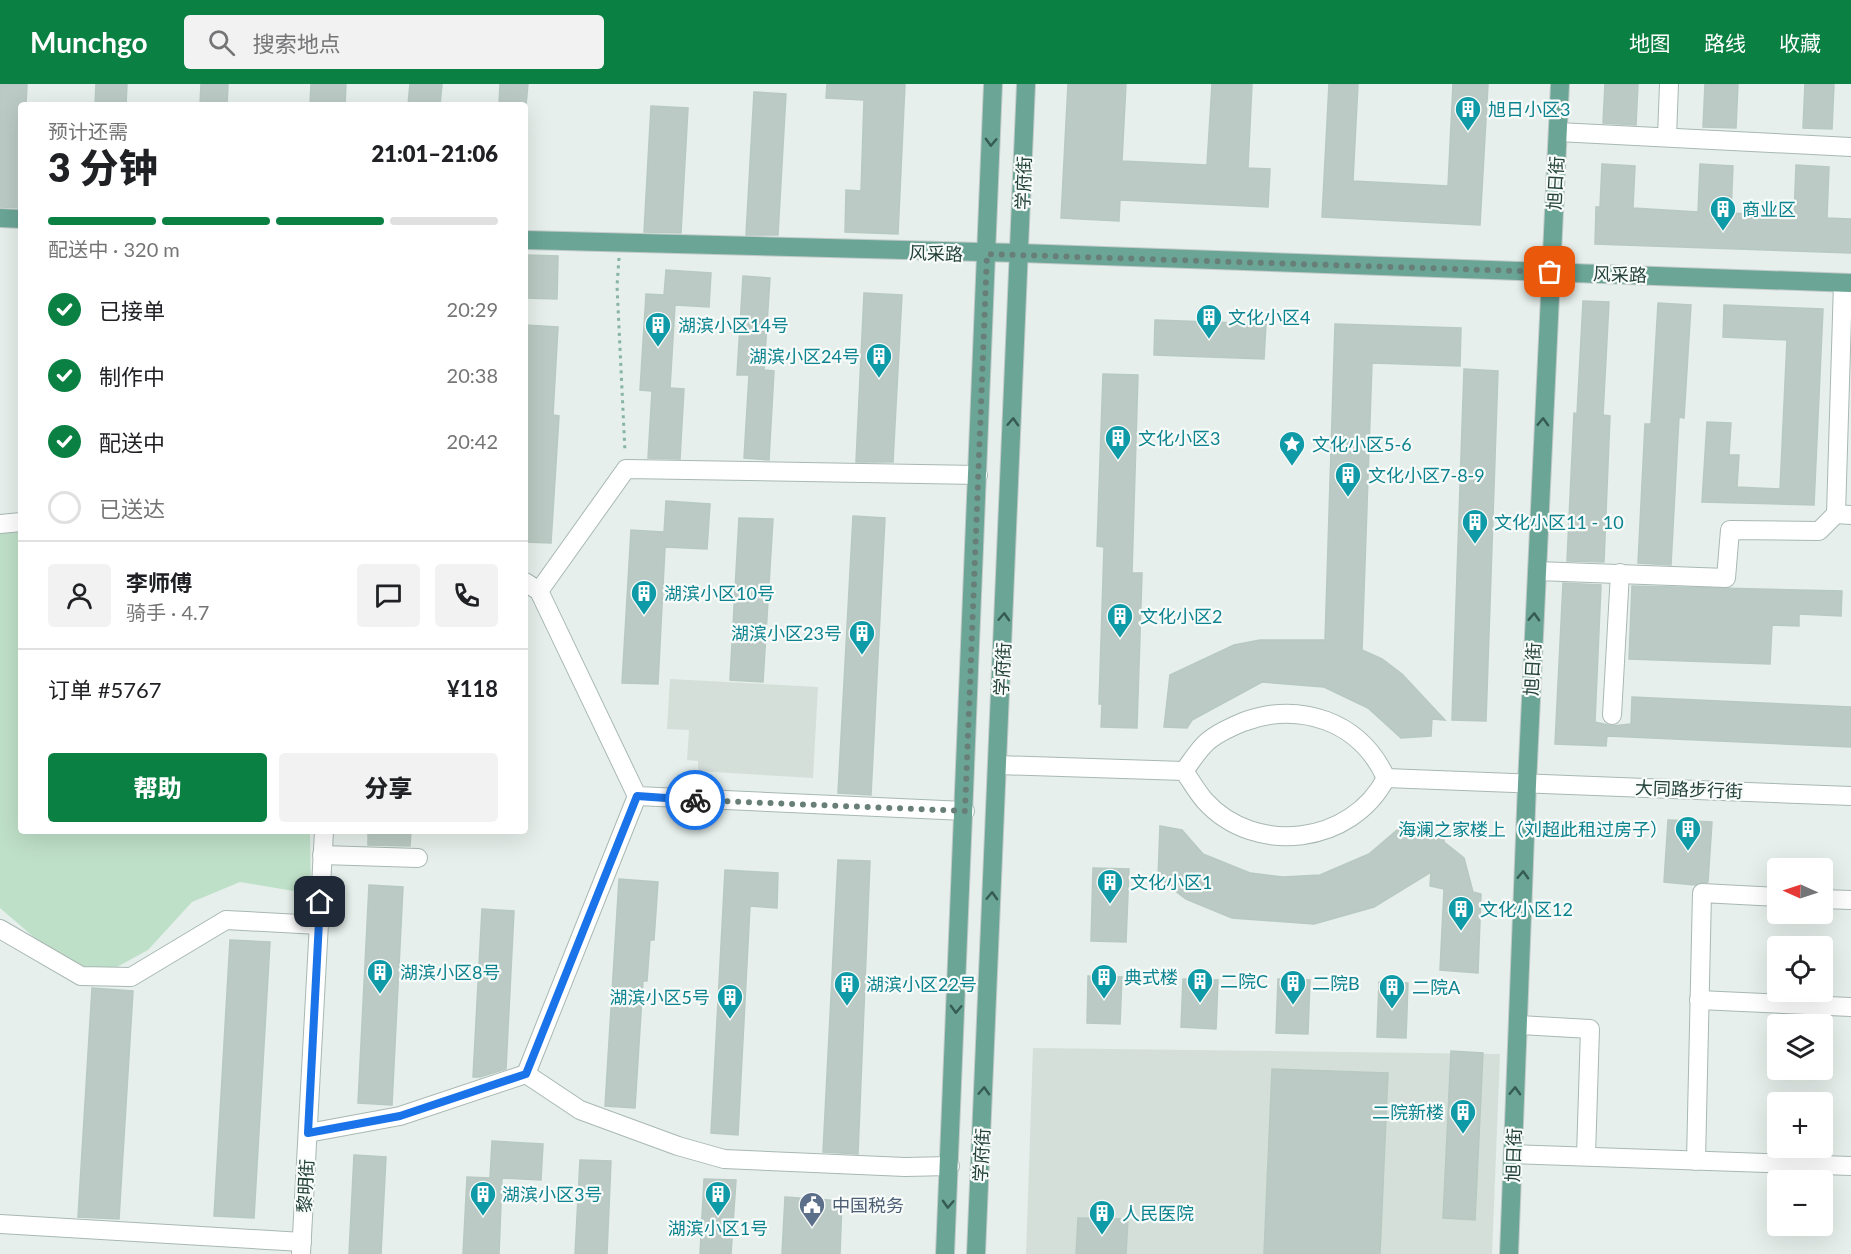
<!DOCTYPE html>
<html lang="zh">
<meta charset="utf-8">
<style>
body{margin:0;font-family:Lato,"Noto Sans SC",sans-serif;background:#f2f2f2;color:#202124;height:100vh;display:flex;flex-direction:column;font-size:22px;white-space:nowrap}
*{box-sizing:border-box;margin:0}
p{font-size:20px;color:#757577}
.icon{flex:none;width:33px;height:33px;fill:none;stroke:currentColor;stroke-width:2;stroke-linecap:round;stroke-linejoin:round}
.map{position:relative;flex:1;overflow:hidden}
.sheet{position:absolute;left:18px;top:18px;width:510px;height:732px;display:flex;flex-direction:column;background:#fff;border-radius:6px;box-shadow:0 6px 24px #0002}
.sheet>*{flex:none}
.needle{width:39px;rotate:273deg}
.fabs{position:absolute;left:1767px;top:774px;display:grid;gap:12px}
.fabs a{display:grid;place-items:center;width:66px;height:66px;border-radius:6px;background:#fff;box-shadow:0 6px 24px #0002;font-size:30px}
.pin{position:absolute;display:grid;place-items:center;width:51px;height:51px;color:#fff;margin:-26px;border-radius:12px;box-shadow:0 3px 9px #0006}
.courier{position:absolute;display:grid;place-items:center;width:60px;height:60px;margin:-30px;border:4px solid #1a73e8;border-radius:50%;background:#fff;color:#222;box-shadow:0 2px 8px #0007}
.head em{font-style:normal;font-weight:800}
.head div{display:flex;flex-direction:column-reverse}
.head{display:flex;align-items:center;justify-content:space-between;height:102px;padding:0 30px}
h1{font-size:39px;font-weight:800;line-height:45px}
.bar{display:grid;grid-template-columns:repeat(4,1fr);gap:9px 6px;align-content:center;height:72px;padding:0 30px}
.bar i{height:8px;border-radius:4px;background:#e0e0e0}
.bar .current{background:#0b8043}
.bar p{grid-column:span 4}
.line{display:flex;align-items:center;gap:15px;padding:0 30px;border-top:2px solid #e0e0e0}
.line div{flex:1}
.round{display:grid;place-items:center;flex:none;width:63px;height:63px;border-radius:6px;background:#f2f2f2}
ol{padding:0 30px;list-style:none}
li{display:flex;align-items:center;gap:18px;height:66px}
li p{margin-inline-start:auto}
li .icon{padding:6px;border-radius:50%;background:#0b8043;color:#fff;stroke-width:4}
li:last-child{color:#757577}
li i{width:33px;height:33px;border:3px solid #e0e0e0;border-radius:50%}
.cta{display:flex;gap:12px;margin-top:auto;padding:12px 30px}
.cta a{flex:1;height:69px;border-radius:6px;background:#0b8043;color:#fff;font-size:24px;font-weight:800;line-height:69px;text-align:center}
.cta a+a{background:#f2f2f2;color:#202124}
header{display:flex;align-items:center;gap:36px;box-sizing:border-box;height:84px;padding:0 30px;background:#0b8043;color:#fff}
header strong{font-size:28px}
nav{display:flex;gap:33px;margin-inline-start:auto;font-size:21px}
.search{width:420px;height:54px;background:#f2f2f2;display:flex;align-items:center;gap:15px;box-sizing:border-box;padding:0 21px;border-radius:6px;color:#757577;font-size:22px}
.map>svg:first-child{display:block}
.built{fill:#d4dfda}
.green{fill:#bfe0c8}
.building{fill:#bbcac4;stroke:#b8c9c2;stroke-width:1.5}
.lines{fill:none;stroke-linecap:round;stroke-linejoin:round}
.minor-casing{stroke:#a8b8b2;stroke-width:20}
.major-casing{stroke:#c2cac8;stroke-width:20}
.path{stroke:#86b3a5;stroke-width:3;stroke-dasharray:3 4.5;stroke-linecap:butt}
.minor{stroke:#fff;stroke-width:18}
.major{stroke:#6aa596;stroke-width:18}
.oneway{stroke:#365b51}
.done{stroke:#687f78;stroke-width:6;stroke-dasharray:0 10.8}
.route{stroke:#1a73e8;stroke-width:8}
.labels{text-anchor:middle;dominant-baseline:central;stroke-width:4.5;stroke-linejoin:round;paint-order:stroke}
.culture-label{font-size:18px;fill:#0d838f;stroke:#f7fbf9;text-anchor:start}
.street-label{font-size:18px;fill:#24423a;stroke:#f7fbf9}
.service-label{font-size:18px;fill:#4e5e75;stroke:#f7fbf9;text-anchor:start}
</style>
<header>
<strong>Munchgo</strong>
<div class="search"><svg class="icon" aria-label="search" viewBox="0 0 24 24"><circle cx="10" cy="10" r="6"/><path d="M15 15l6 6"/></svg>搜索地点</div>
<nav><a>地图</a><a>路线</a><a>收藏</a></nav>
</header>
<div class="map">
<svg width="1851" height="1170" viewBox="0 0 1851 1170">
<rect width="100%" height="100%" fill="#e6efeb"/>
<g class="built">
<polygon points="670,595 818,603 813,694 698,687 698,677 687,676 689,646 667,645"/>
<polygon points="1033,964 1500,970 1492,1170 1026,1170"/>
</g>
<polygon class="green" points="21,443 21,747 310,747 311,810 240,798 192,818 148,866 115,884 92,888 50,867 0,824 0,449"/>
<g class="building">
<polygon points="0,0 27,0 26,21 21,21 20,124 0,123"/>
<polygon points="96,0 127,0 126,21 95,21"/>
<polygon points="201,0 228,0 227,21 200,21"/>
<polygon points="311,0 346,0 345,21 310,21"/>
<polygon points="410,0 442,0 440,21 408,21"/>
<polygon points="500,0 528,0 526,21 499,21"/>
<polygon points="827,0 905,0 898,150 845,148 846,106 861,107 864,16 826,14"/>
<polygon points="1068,0 1126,0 1122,77 1207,81 1212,0 1252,0 1248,84 1270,85 1268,123 1120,116 1119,137 1061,134"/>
<polygon points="1329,0 1358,0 1353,97 1448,102 1453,0 1488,0 1480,141 1322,133"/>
<polygon points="1605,0 1638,0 1636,41 1603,39"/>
<polygon points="1705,0 1738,0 1736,44 1703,43"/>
<polygon points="1805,0 1834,0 1832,45 1803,44"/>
<polygon points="754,8 786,10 778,151 746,151"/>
<polygon points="651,22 688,24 681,149 644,148"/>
<polygon points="1602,80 1635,82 1633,124 1698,128 1700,80 1733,82 1731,129 1794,133 1796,81 1829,83 1827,134 1851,135 1851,169 1595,160 1596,123 1600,123"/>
<polygon points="525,171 558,172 557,215 525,214"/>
<polygon points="666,186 711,189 709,223 675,221 670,304 684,305 680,375 648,374 652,307 640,306 646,210 664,211"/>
<polygon points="743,192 770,194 764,286 774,287 769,376 744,374 749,291 737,291"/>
<polygon points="864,209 902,211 893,378 856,378"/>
<polygon points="1583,217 1609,218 1603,331 1610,332 1604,478 1567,477 1574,329 1577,330"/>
<polygon points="1658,219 1691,221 1684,334 1679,333 1671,481 1638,479 1645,340 1651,340"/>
<polygon points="1724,221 1823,225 1814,421 1702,418 1707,338 1731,339 1729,371 1739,371 1737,403 1780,405 1787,256 1723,253"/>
<polygon points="1155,236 1266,240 1264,275 1154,271"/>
<polygon points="1335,240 1461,244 1460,282 1372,279 1362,566 1382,575 1402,590 1445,636 1432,635 1431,652 1401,654 1368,624 1324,603 1262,598 1192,636 1187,644 1164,643 1170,591 1234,561 1260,556 1325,556"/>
<polygon points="525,241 558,243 553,331 559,332 551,459 525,458"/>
<polygon points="1464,285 1498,287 1486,637 1452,636"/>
<polygon points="1103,290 1138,291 1132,489 1142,489 1137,644 1101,643 1102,620 1099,620 1104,463 1097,462"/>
<polygon points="666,417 710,420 707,465 665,463 658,600 622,599 631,446 664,448"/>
<polygon points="853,432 885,434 871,711 838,709"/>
<polygon points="739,434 773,435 763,598 730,596"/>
<polygon points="1563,499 1601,501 1595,638 1612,642 1631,640 1632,613 1851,623 1851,663 1607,652 1606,662 1555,660"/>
<polygon points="1632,502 1842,507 1841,532 1799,530 1799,542 1772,541 1770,580 1629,575"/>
<polygon points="1668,736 1712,738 1708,798 1695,801 1664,798"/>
<polygon points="1160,742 1182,746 1203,770 1250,789 1283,793 1320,791 1369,770 1397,746 1444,753 1444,758 1464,774 1473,808 1481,810 1478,889 1440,886 1444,805 1430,802 1431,788 1374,823 1314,840 1232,834 1186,815 1158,794"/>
<polygon points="368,747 411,747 410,762 368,761"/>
<polygon points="838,776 870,777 858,1070 823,1068"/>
<polygon points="1093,784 1129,785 1126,858 1091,857"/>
<polygon points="725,786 778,789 777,824 750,822 738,1051 711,1049"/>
<polygon points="619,795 658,798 654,856 650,856 647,897 643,897 635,1024 605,1022"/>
<polygon points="369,801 403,803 392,1021 358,1019"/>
<polygon points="482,825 514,827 506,985 480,993 473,993"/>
<polygon points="230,856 270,858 254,1134 214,1132"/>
<polygon points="1088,892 1122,893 1120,940 1087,939"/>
<polygon points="1183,895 1218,896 1216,945 1181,943"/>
<polygon points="1278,895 1310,896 1308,950 1276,949"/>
<polygon points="1379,898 1408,899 1406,954 1377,953"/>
<polygon points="92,904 133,907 119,1135 78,1133"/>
<polygon points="1451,967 1483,969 1475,1136 1443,1134"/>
<polygon points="1272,985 1388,989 1380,1170 1264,1170"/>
<polygon points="492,1057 543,1060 541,1096 502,1094 499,1170 463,1170 467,1093 490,1094"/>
<polygon points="354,1071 386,1073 381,1170 349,1170"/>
<polygon points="580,1076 611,1077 607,1170 575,1170"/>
<polygon points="704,1095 736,1096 731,1170 700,1170"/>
<polygon points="785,1113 842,1117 840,1170 782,1170"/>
<polygon points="1078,1134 1128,1135 1126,1170 1076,1170"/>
</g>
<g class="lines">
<g class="minor-casing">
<g id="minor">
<polyline points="1558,48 1851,63"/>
<polyline points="1667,53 1669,0"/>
<polyline points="1843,199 1836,430 1851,431"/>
<polyline points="0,440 21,438"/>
<polyline points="1537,487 1726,494 1730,446 1819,447 1836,430"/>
<polyline points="525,498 539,507 637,712 965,727"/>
<polyline points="539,507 626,385 978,391"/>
<polyline points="1612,631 1620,489"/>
<path d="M 998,681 L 1184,687 C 1191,697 1197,708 1205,717 C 1256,773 1352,760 1386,694"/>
<path d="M 1184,687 C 1191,678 1198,666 1207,658 C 1217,649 1231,643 1243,638 C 1300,617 1360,637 1386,694 L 1851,712"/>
<polyline points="322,771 418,774"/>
<polyline points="1822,815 1851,816"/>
<polyline points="0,845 81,892 131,893 226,836 319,841"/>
<polyline points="1699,916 1851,923"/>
<polyline points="1518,941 1590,945 1586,1072"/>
<polyline points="526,990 580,1026 678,1062 724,1075 905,1083 950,1082"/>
<polyline points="308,1049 400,1032 526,990 637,712"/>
<polyline points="1513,1070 1851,1082"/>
<polyline points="1696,1077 1702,809 1778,813"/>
<polyline points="0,1140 302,1158"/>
<polyline points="301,1170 324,747"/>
</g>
</g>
<g class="major-casing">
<g id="major">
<polyline points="0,134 21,135"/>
<polyline points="525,156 1020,169 1851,199"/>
<polyline points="945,1170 993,0"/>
<polyline points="976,1170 1026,0"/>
<polyline points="1509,1170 1527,700 1560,0"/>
</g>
</g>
<polyline class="path" points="619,174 617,202 625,368"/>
<use href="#minor" class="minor"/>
<use href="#major" class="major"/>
</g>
<defs><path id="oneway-chevron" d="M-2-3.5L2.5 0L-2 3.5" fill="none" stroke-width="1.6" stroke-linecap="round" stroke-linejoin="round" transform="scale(1.5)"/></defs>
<g class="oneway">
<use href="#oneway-chevron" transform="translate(991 58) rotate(92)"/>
<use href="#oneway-chevron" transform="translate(1013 338) rotate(-87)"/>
<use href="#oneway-chevron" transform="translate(1543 338) rotate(-88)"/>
<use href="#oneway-chevron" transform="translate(1004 533) rotate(-87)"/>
<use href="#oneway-chevron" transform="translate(1534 533) rotate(-87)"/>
<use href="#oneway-chevron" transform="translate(1523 791) rotate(-88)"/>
<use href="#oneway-chevron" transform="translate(992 812) rotate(-88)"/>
<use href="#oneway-chevron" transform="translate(956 925) rotate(92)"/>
<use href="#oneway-chevron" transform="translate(984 1007) rotate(-87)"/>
<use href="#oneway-chevron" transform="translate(1515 1007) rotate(-88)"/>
<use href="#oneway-chevron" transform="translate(948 1120) rotate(93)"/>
</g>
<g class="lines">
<polyline class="done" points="695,716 965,727 987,170 1550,188"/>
<polyline class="route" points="320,818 308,1049 400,1032 526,990 637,712 695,716"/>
</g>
<defs>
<g id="building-pin" transform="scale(1.35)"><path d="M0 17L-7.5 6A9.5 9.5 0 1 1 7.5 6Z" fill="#0f9aa8" stroke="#f7fbf9"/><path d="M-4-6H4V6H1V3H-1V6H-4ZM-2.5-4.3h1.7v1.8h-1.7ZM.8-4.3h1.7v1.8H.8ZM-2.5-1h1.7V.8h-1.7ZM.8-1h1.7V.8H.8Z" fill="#fff"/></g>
<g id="sight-pin" transform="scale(1.35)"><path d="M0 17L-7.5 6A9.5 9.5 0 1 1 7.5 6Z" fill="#0f9aa8" stroke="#f7fbf9"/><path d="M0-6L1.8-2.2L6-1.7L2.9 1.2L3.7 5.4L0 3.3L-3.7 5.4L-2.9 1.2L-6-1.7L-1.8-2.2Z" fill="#fff"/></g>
<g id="civic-pin" transform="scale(1.35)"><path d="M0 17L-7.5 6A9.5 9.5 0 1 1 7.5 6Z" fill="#5c6f8a" stroke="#f7fbf9"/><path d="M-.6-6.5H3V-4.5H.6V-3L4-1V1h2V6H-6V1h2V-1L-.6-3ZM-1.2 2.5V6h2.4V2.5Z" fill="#fff"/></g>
</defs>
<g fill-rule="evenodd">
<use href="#building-pin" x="1468" y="25"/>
<use href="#building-pin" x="1723" y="125"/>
<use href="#building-pin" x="1209" y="233"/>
<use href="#building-pin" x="658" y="241"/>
<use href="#building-pin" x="879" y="272"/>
<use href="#building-pin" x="1118" y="354"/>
<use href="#sight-pin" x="1292" y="360"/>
<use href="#building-pin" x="1348" y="391"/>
<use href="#building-pin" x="1475" y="438"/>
<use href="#building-pin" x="644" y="509"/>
<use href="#building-pin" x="1120" y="532"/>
<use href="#building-pin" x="862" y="549"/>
<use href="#building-pin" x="1688" y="745"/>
<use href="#building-pin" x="1110" y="798"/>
<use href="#building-pin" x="1461" y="825"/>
<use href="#building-pin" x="380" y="888"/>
<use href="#building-pin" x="1104" y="893"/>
<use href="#building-pin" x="1200" y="897"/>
<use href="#building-pin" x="1293" y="899"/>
<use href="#building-pin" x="847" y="900"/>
<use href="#building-pin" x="1392" y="903"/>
<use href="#building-pin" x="730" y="913"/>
<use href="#building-pin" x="1463" y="1028"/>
<use href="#building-pin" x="483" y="1110"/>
<use href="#building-pin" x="718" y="1110"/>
<use href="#civic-pin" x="812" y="1121"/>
<use href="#building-pin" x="1102" y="1129"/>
</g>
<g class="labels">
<g class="culture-label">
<text x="1488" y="25">旭日小区3</text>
<text x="1742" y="125">商业区</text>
<text x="1228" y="233">文化小区4</text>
<text x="678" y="241">湖滨小区14号</text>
<text x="860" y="272" text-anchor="end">湖滨小区24号</text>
<text x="1138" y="354">文化小区3</text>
<text x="1312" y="360">文化小区5-6</text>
<text x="1368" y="391">文化小区7-8-9</text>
<text x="1494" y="438">文化小区11 - 10</text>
<text x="664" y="509">湖滨小区10号</text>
<text x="1140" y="532">文化小区2</text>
<text x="842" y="549" text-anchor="end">湖滨小区23号</text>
<text x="1668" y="745" text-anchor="end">海澜之家楼上（刘超此租过房子）</text>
<text x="1130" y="798">文化小区1</text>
<text x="1480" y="825">文化小区12</text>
<text x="400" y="888">湖滨小区8号</text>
<text x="1124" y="893">典式楼</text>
<text x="1220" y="897">二院C</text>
<text x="1312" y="899">二院B</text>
<text x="866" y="900">湖滨小区22号</text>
<text x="1412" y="903">二院A</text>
<text x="710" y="913" text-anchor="end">湖滨小区5号</text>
<text x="1444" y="1028" text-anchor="end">二院新楼</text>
<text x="502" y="1110">湖滨小区3号</text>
<text x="1122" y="1129">人民医院</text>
<text x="718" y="1144" text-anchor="middle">湖滨小区1号</text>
</g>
<g class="street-label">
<text transform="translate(1023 99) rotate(-88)">学府街</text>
<text transform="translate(1555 99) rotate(-87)">旭日街</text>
<text transform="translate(936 169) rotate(2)">风采路</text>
<text transform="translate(1620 190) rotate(2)">风采路</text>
<text transform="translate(1002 585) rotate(-87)">学府街</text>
<text transform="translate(1532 585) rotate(-87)">旭日街</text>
<text transform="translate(1689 705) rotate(2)">大同路步行街</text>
<text transform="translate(981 1071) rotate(-87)">学府街</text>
<text transform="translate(1513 1071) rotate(-88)">旭日街</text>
<text transform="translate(305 1102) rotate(-87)">黎明街</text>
</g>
<g class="service-label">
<text x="832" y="1121">中国税务</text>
</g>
</g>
</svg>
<div class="fabs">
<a><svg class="needle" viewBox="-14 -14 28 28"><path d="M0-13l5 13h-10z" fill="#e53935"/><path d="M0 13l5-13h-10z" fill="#757577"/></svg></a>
<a><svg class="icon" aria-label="locate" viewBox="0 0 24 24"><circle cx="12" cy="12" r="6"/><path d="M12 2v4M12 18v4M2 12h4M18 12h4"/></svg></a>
<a><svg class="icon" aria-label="layers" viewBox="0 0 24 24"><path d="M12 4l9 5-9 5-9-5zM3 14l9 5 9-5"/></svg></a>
<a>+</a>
<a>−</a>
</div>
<div class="pin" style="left:1550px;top:188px;background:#ea580c"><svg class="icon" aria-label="bag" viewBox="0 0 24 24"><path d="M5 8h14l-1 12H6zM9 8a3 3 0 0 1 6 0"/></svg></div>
<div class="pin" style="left:320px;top:818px;background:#1f2937"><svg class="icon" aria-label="home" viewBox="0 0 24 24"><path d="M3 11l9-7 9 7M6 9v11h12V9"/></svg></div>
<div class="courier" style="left:695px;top:716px"><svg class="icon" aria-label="bike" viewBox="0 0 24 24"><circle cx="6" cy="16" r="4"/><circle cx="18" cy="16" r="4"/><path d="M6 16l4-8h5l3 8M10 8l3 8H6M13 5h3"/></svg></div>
<section class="sheet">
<div class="head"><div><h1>3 分钟</h1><p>预计还需</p></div><em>21:01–21:06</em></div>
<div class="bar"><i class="current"></i><i class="current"></i><i class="current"></i><i></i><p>配送中 · 320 m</p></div>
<ol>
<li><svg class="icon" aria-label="check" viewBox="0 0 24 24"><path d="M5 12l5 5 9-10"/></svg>已接单<p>20:29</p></li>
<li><svg class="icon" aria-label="check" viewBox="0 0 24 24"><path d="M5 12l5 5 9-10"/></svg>制作中<p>20:38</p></li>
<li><svg class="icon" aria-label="check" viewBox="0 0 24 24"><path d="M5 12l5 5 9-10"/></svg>配送中<p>20:42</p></li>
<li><i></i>已送达</li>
</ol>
<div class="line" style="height:108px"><a class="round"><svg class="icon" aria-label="person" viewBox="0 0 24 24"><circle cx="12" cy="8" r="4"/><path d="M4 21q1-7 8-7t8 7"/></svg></a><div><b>李师傅</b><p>骑手 · 4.7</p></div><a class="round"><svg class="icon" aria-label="chat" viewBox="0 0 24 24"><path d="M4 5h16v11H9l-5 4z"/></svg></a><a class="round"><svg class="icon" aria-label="phone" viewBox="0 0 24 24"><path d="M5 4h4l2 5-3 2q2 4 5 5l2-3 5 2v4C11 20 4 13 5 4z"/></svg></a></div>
<div class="line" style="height:78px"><div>订单 #5767</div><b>¥118</b></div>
<div class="cta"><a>帮助</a><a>分享</a></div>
</section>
</div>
